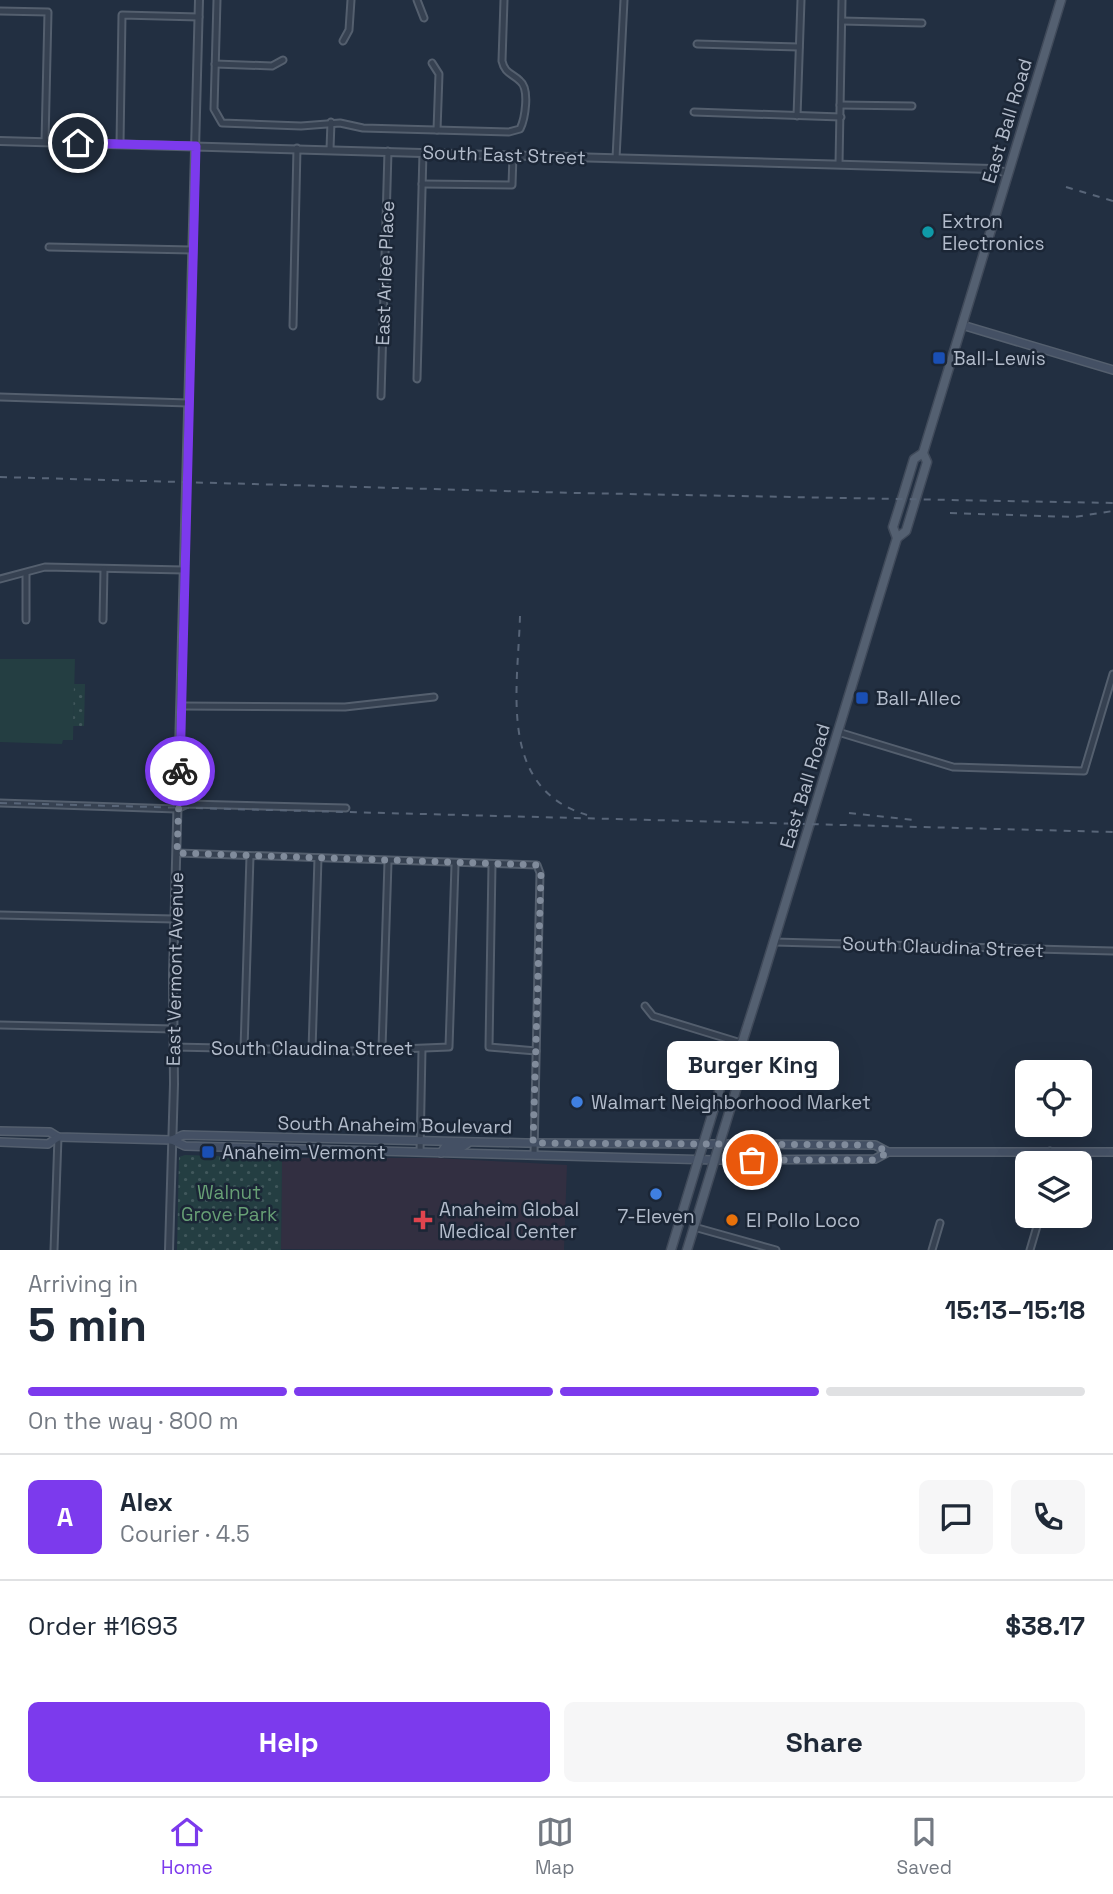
<!DOCTYPE html>
<meta charset="utf-8">
<style>
body{margin:0;font-family:"Space Grotesk",sans-serif;background:#f6f6f7;color:#1f2937;height:100vh;display:flex;flex-direction:column;font-size:26px;white-space:nowrap}
*{box-sizing:border-box;margin:0}
p{font-size:23px;color:#747a83}
.icon{flex:none;width:38px;height:38px;fill:none;stroke:currentColor;stroke-width:2;stroke-linecap:round;stroke-linejoin:round}
.map{position:relative;height:1250px;overflow:hidden}
.sheet{display:flex;flex-direction:column;background:#fff;flex:1}
.sheet>*{flex:none}
.tools{position:absolute;left:1015px;top:1060px;display:grid;gap:14px}
.tools a{display:grid;place-items:center;width:77px;height:77px;border-radius:10px;background:#fff;box-shadow:0 7px 28px #0002;font-size:35px}
.pin{position:absolute;display:grid;place-items:center;width:60px;height:60px;color:#fff;margin:-30px;border:4px solid #fff;border-radius:50%;box-shadow:0 2px 7px #0007}
.courier{position:absolute;display:grid;place-items:center;width:70px;height:70px;margin:-35px;border:5px solid #7c3aed;border-radius:50%;background:#fff;color:#222;box-shadow:0 2px 9px #0007}
.bubble{position:absolute;height:49px;border-radius:10px;background:#fff;box-shadow:0 7px 28px #0002;font-size:23px;font-weight:600;line-height:49px;text-align:center}
.overview em{font-style:normal;font-weight:600}
.overview div{display:flex;flex-direction:column-reverse}
.overview{display:flex;align-items:center;justify-content:space-between;height:119px;padding:0 28px}
h1{font-size:46px;font-weight:600;line-height:52px}
.bar{display:grid;grid-template-columns:repeat(4,1fr);gap:10px 7px;align-content:center;height:84px;padding:0 28px}
.bar i{height:9px;border-radius:5px;background:#e0e1e3}
.bar .current{background:#7c3aed}
.bar p{grid-column:span 4}
.line{display:flex;align-items:center;gap:18px;padding:0 28px;border-top:2px solid #e0e1e3}
.line div{flex:1}
.round{display:grid;place-items:center;flex:none;width:74px;height:74px;border-radius:10px;background:#f6f6f7}
.action{display:flex;gap:14px;margin-top:auto;padding:14px 28px}
.action a{flex:1;height:80px;border-radius:10px;background:#7c3aed;color:#fff;font-size:28px;font-weight:600;line-height:80px;text-align:center}
.action a+a{background:#f6f6f7;color:#1f2937}
.menu{display:flex;justify-content:space-around;align-items:center;height:98px;border-top:2px solid #e0e1e3;background:#fff;font-size:19px;color:#747a83}
.menu a{display:grid;justify-items:center;gap:4px}
.menu .current{color:#7c3aed}
.map>svg:first-child{display:block}
.medical{fill:#322f41}
.grass{fill:#243e42}
.park{fill:url(#park-dots)}
.lines{fill:none;stroke-linecap:round;stroke-linejoin:round}
.minor-casing{stroke:#545f6e;stroke-width:9}
.tertiary-casing{stroke:#545f6e;stroke-width:10}
.secondary-casing{stroke:#545f6e;stroke-width:10}
.primary-casing{stroke:#404a5a;stroke-width:11}
.minor{stroke:#364151;stroke-width:5}
.tertiary{stroke:#364151;stroke-width:6}
.secondary{stroke:#445064;stroke-width:7}
.primary{stroke:#546071;stroke-width:8}
.rail{stroke:#586578;stroke-width:2;stroke-dasharray:7 7;stroke-linecap:butt}
.done{stroke:#808b9b;stroke-width:7;stroke-dasharray:0 12.6}
.route{stroke:#7c3aed;stroke-width:9}
.culture-dot{fill:#0f9aa8;stroke:#1b2636;stroke-width:2.5}
.transit-dot{fill:#1a4fb4;stroke:#1b2636;stroke-width:2.5}
.shop-dot{fill:#3f7fe0;stroke:#1b2636;stroke-width:2.5}
.health-dot{fill:#e0444e;stroke:#1b2636;stroke-width:2.5}
.food-dot{fill:#e8710a;stroke:#1b2636;stroke-width:2.5}
.labels{text-anchor:middle;dominant-baseline:central;stroke-width:5;stroke-linejoin:round;paint-order:stroke}
.street-label{font-size:19px;fill:#b3bccb;stroke:#1b2636}
.poi-label{font-size:19px;fill:#b3bccb;stroke:#1b2636;text-anchor:start}
.park-label{font-size:19px;fill:#679f75;stroke:#1b2636}
</style>
<div class="map">
<svg width="1113" height="1250" viewBox="0 0 1113 1250">
<defs>
<pattern id="park-dots" width="8" height="8" patternUnits="userSpaceOnUse" patternTransform="scale(1.75)"><rect width="8" height="8" fill="#243e42"/><path d="M2 2h.1M6 6h.1" fill="none" stroke="#41585c" stroke-width="1.8" stroke-linecap="round"/></pattern>
</defs>
<rect width="100%" height="100%" fill="#222f41"/>
<polygon class="medical" points="282,1158 437,1158 567,1165 564,1250 281,1249"/>
<polygon class="grass" points="0,659 75,659 73,740 63,740 62,744 0,742"/>
<g class="park">
<polygon points="74,684 85,684 84,726 73,726"/>
<polygon points="185,1155 282,1158 281,1250 177,1250 179,1157"/>
</g>
<g class="lines">
<g class="minor-casing">
<g id="minor">
<path d="M 217,0 L 214,109 L 222,123 L 301,126 L 340,123 L 363,128 L 509,132 L 520,129 C 525,119 530,89 520,81 C 512,73 505,74 502,61 L 504,0"/>
<polyline points="417,0 424,18"/>
<polyline points="0,11 48,12 45,142"/>
<polyline points="842,21 922,23"/>
<polyline points="343,41 349,30 351,0"/>
<polyline points="697,44 799,47"/>
<polyline points="432,63 439,74 437,130"/>
<polyline points="215,64 272,66 283,60"/>
<polyline points="840,105 912,106"/>
<polyline points="694,112 841,117"/>
<polyline points="797,116 801,0"/>
<polyline points="120,144 122,15 199,17"/>
<polyline points="330,149 331,122"/>
<polyline points="616,158 624,0"/>
<polyline points="839,164 842,0"/>
<polyline points="422,184 512,185 513,155"/>
<polyline points="49,247 192,250"/>
<polyline points="293,326 297,148"/>
<polyline points="417,379 423,152"/>
<polyline points="381,396 388,151"/>
<polyline points="0,397 188,403"/>
<polyline points="26,573 26,620"/>
<polyline points="0,579 45,567 184,570"/>
<polyline points="103,620 104,569"/>
<polyline points="183,706 345,707 434,697"/>
<polyline points="838,732 953,767 1084,771 1113,674"/>
<polyline points="0,803 177,809 188,804 346,808"/>
<polyline points="177,853 537,865 540,873 534,1154"/>
<polyline points="492,864 489,1047 536,1051"/>
<polyline points="0,915 174,919"/>
<polyline points="774,942 1113,951"/>
<polyline points="645,1006 653,1016 741,1043"/>
<polyline points="0,1025 174,1029"/>
<polyline points="174,1047 351,1051 449,1047 455,865"/>
<polyline points="382,1048 388,862"/>
<polyline points="244,1049 250,856"/>
<polyline points="312,1050 318,858"/>
<polyline points="420,1152 422,1049"/>
<polyline points="1049,1164 1050,1151"/>
<polyline points="694,1227 776,1250"/>
<polyline points="54,1250 58,1137"/>
<polyline points="932,1250 940,1223"/>
<polyline points="1030,1250 1040,1216"/>
</g>
</g>
<g class="tertiary-casing">
<g id="tertiary">
<polyline points="0,141 992,169 1008,173"/>
<polyline points="169,1250 174,1084 173,975 199,0"/>
</g>
</g>
<g class="secondary-casing">
<g id="secondary">
<polyline points="962,325 1113,370"/>
<polyline points="0,1131 50,1132 58,1137 172,1140 185,1146 715,1160 875,1159 888,1152"/>
<polyline points="172,1140 183,1135 526,1143 875,1145 888,1152 1113,1152"/>
<polyline points="0,1142 48,1144 58,1137"/>
<polyline points="441,1153 445,1147 462,1147 468,1143"/>
</g>
</g>
<g class="primary-casing">
<g id="primary">
<polyline points="897,538 906,531 927,462 923,453"/>
<polyline points="671,1250 732,1049 742,1043 762,980 897,538 893,527 904,492 914,459 923,453 1061,0"/>
<polyline points="687,1250 747,1054 742,1043"/>
</g>
</g>
<use href="#minor" class="minor"/>
<use href="#tertiary" class="tertiary"/>
<use href="#secondary" class="secondary"/>
<use href="#primary" class="primary"/>
<g class="rail">
<polyline points="1066,187 1113,201"/>
<polyline points="0,477 576,493 1113,503"/>
<polyline points="950,513 1074,517 1113,511"/>
<path d="M 520,616 C 518,689 497,788 587,815"/>
<polyline points="0,803 1113,832"/>
<polyline points="849,813 914,820"/>
</g>
</g>
<g class="lines">
<polyline class="done" points="180,771 177,853 537,865 541,873 533,1143 875,1145 888,1152 876,1160 752,1160"/>
<polyline class="route" points="78,143 196,146 180,771"/>
</g>
<circle class="culture-dot" cx="928" cy="232" r="7"/>
<g class="transit-dot">
<rect x="932" y="351" width="14" height="14" rx="3.5"/>
<rect x="855" y="691" width="14" height="14" rx="3.5"/>
<rect x="201" y="1145" width="14" height="14" rx="3.5"/>
</g>
<g class="shop-dot">
<circle cx="577" cy="1102" r="7"/>
<circle cx="656" cy="1194" r="7"/>
</g>
<path class="health-dot" d="M419.5 1209.5h7v7h7v7h-7v7h-7v-7h-7v-7h7z"/>
<circle class="food-dot" cx="732" cy="1220" r="7"/>
<g class="labels">
<g class="street-label">
<text transform="translate(1007 121) rotate(-73)">East Ball Road</text>
<text transform="translate(504 155) rotate(2)">South East Street</text>
<text transform="translate(385 273) rotate(-88)">East Arlee Place</text>
<text transform="translate(805 786) rotate(-73)">East Ball Road</text>
<text transform="translate(943 947) rotate(2)">South Claudina Street</text>
<text transform="translate(175 969) rotate(-89)">East Vermont Avenue</text>
<text x="312" y="1048">South Claudina Street</text>
<text transform="translate(395 1125) rotate(1)">South Anaheim Boulevard</text>
</g>
<g class="poi-label">
<text x="942" y="221">Extron<tspan x="942" dy="22">Electronics</tspan></text>
<text x="953" y="358">Ball-Lewis</text>
<text x="876" y="698">Ball-Allec</text>
<text x="591" y="1102">Walmart Neighborhood Market</text>
<text x="222" y="1152">Anaheim-Vermont</text>
<text x="439" y="1209">Anaheim Global<tspan x="439" dy="22">Medical Center</tspan></text>
<text x="656" y="1216" text-anchor="middle">7-Eleven</text>
<text x="746" y="1220">El Pollo Loco</text>
</g>
<g class="park-label">
<text x="229" y="1192">Walnut<tspan x="229" dy="22">Grove Park</tspan></text>
</g>
</g>
</svg>
<div class="tools">
<a><svg class="icon" aria-label="locate" viewBox="0 0 24 24"><circle cx="12" cy="12" r="6"/><path d="M12 2v4M12 18v4M2 12h4M18 12h4"/></svg></a>
<a><svg class="icon" aria-label="layers" viewBox="0 0 24 24"><path d="M12 4l9 5-9 5-9-5zM3 14l9 5 9-5"/></svg></a>
</div>
<div class="pin" style="left:752px;top:1160px;background:#ea580c"><svg class="icon" aria-label="bag" viewBox="0 0 24 24"><path d="M5 8h14l-1 12H6zM9 8a3 3 0 0 1 6 0"/></svg></div>
<div class="pin" style="left:78px;top:143px;background:#1f2937"><svg class="icon" aria-label="home" viewBox="0 0 24 24"><path d="M3 11l9-7 9 7M6 9v11h12V9"/></svg></div>
<div class="courier" style="left:180px;top:771px"><svg class="icon" aria-label="bike" viewBox="0 0 24 24"><circle cx="6" cy="16" r="4"/><circle cx="18" cy="16" r="4"/><path d="M6 16l4-8h5l3 8M10 8l3 8H6M13 5h3"/></svg></div>
<div class="bubble" style="left:667px;top:1041px;width:172px">Burger King</div>
</div>
<section class="sheet">
<div class="overview"><div><h1>5 min</h1><p>Arriving in</p></div><em>15:13–15:18</em></div>
<div class="bar"><i class="current"></i><i class="current"></i><i class="current"></i><i></i><p>On the way · 800 m</p></div>
<div class="line" style="height:126px"><b class="round" style="background:#7c3aed;color:#fff">A</b><div><b>Alex</b><p>Courier · 4.5</p></div><a class="round"><svg class="icon" aria-label="chat" viewBox="0 0 24 24"><path d="M4 5h16v11H9l-5 4z"/></svg></a><a class="round"><svg class="icon" aria-label="phone" viewBox="0 0 24 24"><path d="M5 4h4l2 5-3 2q2 4 5 5l2-3 5 2v4C11 20 4 13 5 4z"/></svg></a></div>
<div class="line" style="height:91px"><div>Order #1693</div><b>$38.17</b></div>
<div class="action"><a>Help</a><a>Share</a></div>
</section>
<nav class="menu">
<a class="current"><svg class="icon" aria-label="home" viewBox="0 0 24 24"><path d="M3 11l9-7 9 7M6 9v11h12V9"/></svg>Home</a>
<a><svg class="icon" aria-label="map" viewBox="0 0 24 24"><path d="M3 6l6-2 6 2 6-2v14l-6 2-6-2-6 2zM9 4v14M15 6v14"/></svg>Map</a>
<a><svg class="icon" aria-label="saved" viewBox="0 0 24 24"><path d="M7 4h10v16l-5-4-5 4z"/></svg>Saved</a>
</nav>
